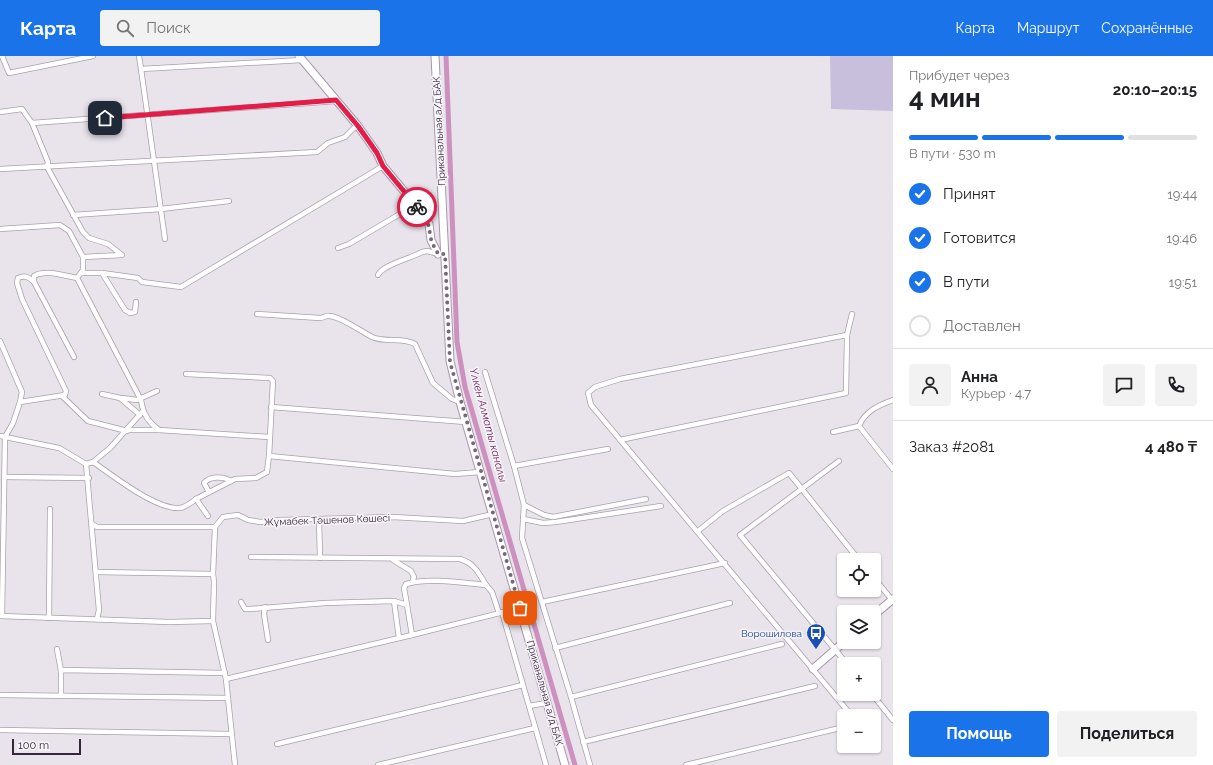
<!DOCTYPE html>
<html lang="ru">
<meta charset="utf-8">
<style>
body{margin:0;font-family:Raleway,sans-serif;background:#f2f2f2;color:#202124;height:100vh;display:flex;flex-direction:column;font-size:15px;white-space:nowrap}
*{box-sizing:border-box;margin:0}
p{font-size:13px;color:#757577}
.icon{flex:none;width:22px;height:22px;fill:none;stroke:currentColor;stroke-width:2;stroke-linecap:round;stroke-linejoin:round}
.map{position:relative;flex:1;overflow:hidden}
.side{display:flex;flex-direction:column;background:#fff;width:320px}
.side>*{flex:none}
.controls{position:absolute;left:837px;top:497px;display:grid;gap:8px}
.controls a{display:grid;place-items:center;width:44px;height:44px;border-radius:4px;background:#fff;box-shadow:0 1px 3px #0004;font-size:20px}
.scale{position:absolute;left:12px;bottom:10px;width:69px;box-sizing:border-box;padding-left:4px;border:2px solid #38253d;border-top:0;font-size:11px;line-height:14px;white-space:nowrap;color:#38253d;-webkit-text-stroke:3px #f7f4f9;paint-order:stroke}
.pin{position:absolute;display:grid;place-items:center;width:34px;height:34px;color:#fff;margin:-17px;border-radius:8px;box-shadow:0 2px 6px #0006}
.courier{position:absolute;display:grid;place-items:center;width:40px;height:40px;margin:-20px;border:3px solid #e11d48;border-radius:50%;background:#fff;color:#222;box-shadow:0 1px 5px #0007}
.headline em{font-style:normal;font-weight:700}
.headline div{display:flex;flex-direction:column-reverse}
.headline{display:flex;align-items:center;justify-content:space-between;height:68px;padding:0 16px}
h1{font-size:26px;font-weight:700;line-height:30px}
.bar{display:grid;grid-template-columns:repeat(4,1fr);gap:6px 4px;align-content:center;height:48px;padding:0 16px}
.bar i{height:5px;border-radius:3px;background:#e0e0e0}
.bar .selected{background:#1a73e8}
.bar p{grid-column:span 4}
.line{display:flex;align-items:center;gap:10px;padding:0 16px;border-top:1px solid #e0e0e0}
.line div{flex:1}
.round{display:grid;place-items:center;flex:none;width:42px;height:42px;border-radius:4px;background:#f2f2f2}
ol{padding:0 16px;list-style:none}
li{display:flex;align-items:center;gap:12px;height:44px}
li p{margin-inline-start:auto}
li .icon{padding:4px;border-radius:50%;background:#1a73e8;color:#fff;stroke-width:4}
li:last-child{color:#757577}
li i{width:22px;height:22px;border:2px solid #e0e0e0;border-radius:50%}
.action{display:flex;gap:8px;margin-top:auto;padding:8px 16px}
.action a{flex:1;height:46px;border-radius:4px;background:#1a73e8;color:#fff;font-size:16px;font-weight:700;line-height:46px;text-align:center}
.action a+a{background:#f2f2f2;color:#202124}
header{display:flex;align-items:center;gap:24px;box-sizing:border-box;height:56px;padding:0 20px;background:#1a73e8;color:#fff}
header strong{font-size:19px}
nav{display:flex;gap:22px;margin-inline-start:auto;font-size:14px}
.search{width:280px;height:36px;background:#f2f2f2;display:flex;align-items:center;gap:10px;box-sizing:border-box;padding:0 14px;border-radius:4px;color:#757577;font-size:15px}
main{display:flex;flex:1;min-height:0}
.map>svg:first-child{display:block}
.green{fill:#c8bfdc}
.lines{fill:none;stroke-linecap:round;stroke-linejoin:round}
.canal{stroke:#cd91c0;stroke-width:5}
.street-casing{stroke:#a99fad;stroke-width:6}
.secondary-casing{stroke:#a798ac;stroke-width:9}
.street{stroke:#fff;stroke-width:4.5}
.secondary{stroke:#fff;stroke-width:7}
.done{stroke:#76687a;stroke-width:4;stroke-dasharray:0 7.2}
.route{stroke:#e11d48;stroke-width:5}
.labels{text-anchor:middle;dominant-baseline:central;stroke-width:3;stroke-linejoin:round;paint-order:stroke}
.street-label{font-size:10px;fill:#38253d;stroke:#f7f4f9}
.transit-label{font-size:10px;fill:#164399;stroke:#f7f4f9;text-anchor:end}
.water-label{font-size:11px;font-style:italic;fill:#742361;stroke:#f7f4f9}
</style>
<header>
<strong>Карта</strong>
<div class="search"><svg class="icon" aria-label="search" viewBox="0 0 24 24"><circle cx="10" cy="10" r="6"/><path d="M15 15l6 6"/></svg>Поиск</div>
<nav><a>Карта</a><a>Маршрут</a><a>Сохранённые</a></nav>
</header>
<main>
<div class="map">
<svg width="893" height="709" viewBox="0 0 893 709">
<rect width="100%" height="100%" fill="#e9e4ec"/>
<polygon class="green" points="830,0 893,0 893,55 831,53"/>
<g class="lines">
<polyline class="canal" points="446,0 457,286 465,331 575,709"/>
<g class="street-casing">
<g id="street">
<polyline points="2,0 9,17 93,0"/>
<polyline points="139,0 141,13 302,4"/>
<polyline points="141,13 165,183"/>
<polyline points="0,56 22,53 32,67 48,106 47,111 83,176 89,182 108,188 122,199 83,201"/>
<polyline points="32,67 336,45"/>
<polyline points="0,113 317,96 328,87 345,81 357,69"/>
<polyline points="73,159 161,153 229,145"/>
<path d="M 0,173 L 60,169 L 69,175 L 83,201 L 83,214 L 77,222 L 141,344 C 143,357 147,365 159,374 L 269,381"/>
<polyline points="338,192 349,188 415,149"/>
<polyline points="82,217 102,217 125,254 130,257 135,256 136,246"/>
<polyline points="102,217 138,222 142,226 181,231 383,110"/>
<path d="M 378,219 C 382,209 412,202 422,196 L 427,195 L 439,198"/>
<path d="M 257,258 L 320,262 C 323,262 327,259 329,260 C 340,260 362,276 372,281 C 386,287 402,281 415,288 L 433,327 L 452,343 L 460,346"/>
<polyline points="847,279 620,323 595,331 588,337 591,349 622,386 852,660"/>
<polyline points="0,285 22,336 20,346"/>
<path d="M 74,301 L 34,226 L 34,220 C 44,213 65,220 77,222"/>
<polyline points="485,316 514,410 524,449 522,482 571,641 590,709"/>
<polyline points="186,318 270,322 273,325 269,400 455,418 480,416"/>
<polyline points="102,338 120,342 140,359"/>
<polyline points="62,340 88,365 127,375"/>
<polyline points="122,342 137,344 157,335"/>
<path d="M 893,344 C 879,349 865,355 859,370 L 893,413"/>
<polyline points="271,351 466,366"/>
<polyline points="128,374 159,374"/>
<polyline points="833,376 859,370"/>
<path d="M 0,380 L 59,392 L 86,408 L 93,406 C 112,419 156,454 180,452 C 186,451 191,447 196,443 L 208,460"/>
<polyline points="620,384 846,337 847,279 852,258"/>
<polyline points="839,405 740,479 847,608"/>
<polyline points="93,406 110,392 143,355"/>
<polyline points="86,408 99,554 97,563"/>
<polyline points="514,410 608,393"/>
<polyline points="5,421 89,422"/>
<path d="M 209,436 L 204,427 C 210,420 223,420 231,425"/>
<polyline points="196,443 235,423 256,422 267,416 269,400"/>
<polyline points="524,449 544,459 553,461 646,443"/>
<polyline points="319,463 320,502"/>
<polyline points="523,463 543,467 556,466 661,450"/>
<polyline points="92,468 97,471 215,471"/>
<polyline points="698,475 723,455 789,417 859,504"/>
<path d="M 251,501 L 460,503 C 474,507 479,517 486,529"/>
<polyline points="393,504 411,515 414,521 412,526"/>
<polyline points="96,516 213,518"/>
<polyline points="874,522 893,545"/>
<polyline points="394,545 399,582"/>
<polyline points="241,546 245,553 250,553 325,547 394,545 407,549 412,579"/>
<polyline points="542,546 725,507"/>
<path d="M 407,549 L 404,532 L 406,528 C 431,521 461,527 486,529 L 492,536 L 499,557"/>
<polyline points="265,551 264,558 268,584"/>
<polyline points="502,556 546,709"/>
<polyline points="0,560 169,566 213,565"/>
<path d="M 2,560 L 5,381 L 13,367 L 20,346 L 65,339 L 66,335 L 22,243 L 17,227 L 18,222 C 25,219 29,221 34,226"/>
<polyline points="49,562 50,453"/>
<polyline points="555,592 730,547"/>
<polyline points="57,593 61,615"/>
<polyline points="226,623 412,579 520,552"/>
<polyline points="872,638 893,664"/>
<polyline points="0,639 228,642"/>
<polyline points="61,639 61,615 63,614 225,617"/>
<polyline points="571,641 782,588"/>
<polyline points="529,650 547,647"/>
<polyline points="0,674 231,678"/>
<polyline points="583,686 815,630"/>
<polyline points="277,688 523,629"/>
<polyline points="235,709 226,623 213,565 214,526 213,518 215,471 223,461 238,459 248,464 260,466 280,464 393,461 463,465 493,458"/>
<polyline points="378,709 535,672"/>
<polyline points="686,709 844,671"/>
</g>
</g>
<g class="secondary-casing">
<g id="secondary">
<polyline points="299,0 358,70 377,97 383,110 424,159 429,168 431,184 438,198"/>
<polyline points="435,0 450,305 460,346 565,709"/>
<polyline points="874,559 893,543"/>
<polyline points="813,613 844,586"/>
</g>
</g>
<use href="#street" class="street"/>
<use href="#secondary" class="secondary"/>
</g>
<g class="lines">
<path class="done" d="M 417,151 C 429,164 428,167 431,183 C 432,188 436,193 438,198 L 445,198 L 450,306 L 520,552"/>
<polyline class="route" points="105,62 336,44 358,70 377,97 383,110 417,151"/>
</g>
<defs>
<g id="bus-pin" transform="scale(1)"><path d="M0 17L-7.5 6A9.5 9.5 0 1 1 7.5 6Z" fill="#1a4fb4" stroke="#f7f4f9"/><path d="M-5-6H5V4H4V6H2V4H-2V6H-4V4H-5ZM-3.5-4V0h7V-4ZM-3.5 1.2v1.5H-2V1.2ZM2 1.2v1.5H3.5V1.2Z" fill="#fff"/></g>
</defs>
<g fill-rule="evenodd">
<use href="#bus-pin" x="816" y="577"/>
</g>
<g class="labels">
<g class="street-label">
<text transform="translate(439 75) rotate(-93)">Приканальная а/д БАК</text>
<text transform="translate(327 464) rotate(-2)">Жұмабек Тәшенов Көшесі</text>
<text transform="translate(545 637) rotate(74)">Приканальная а/д БАК</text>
</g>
<g class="transit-label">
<text x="802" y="577">Ворошилова</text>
</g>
<g class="water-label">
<text transform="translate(488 369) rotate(75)">Үлкен Алматы каналы</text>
</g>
</g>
</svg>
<div class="controls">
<a><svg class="icon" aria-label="locate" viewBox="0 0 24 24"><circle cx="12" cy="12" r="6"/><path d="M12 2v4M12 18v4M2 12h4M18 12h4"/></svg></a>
<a><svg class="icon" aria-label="layers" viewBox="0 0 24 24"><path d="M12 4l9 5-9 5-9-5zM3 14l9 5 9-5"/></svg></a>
<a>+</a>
<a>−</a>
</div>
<div class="scale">100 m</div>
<div class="pin" style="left:520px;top:552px;background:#ea580c"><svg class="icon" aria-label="bag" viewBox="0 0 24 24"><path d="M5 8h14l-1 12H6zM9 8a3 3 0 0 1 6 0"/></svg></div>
<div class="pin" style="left:105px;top:62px;background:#1f2937"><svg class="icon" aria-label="home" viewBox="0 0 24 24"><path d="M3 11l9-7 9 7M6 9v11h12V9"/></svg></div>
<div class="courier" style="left:417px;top:151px"><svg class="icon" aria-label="bike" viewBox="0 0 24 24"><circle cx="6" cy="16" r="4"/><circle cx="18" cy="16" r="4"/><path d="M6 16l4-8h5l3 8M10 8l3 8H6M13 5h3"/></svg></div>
</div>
<section class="side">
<div class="headline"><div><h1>4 мин</h1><p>Прибудет через</p></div><em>20:10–20:15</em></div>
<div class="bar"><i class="selected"></i><i class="selected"></i><i class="selected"></i><i></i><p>В пути · 530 m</p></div>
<ol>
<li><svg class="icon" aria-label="check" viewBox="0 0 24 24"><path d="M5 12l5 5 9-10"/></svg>Принят<p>19:44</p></li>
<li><svg class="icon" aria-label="check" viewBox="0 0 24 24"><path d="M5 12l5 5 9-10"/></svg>Готовится<p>19:46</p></li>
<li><svg class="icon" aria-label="check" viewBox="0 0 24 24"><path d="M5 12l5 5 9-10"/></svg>В пути<p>19:51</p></li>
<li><i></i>Доставлен</li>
</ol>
<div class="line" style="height:72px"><a class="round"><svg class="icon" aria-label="person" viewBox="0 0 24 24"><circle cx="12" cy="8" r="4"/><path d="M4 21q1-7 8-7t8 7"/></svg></a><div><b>Анна</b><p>Курьер · 4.7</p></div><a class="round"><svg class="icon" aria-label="chat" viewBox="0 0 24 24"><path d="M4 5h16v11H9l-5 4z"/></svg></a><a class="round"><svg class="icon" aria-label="phone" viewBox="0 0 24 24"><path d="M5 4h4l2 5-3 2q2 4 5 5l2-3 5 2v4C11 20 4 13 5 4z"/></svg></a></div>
<div class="line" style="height:52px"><div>Заказ #2081</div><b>4 480 ₸</b></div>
<div class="action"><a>Помощь</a><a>Поделиться</a></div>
</section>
</main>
